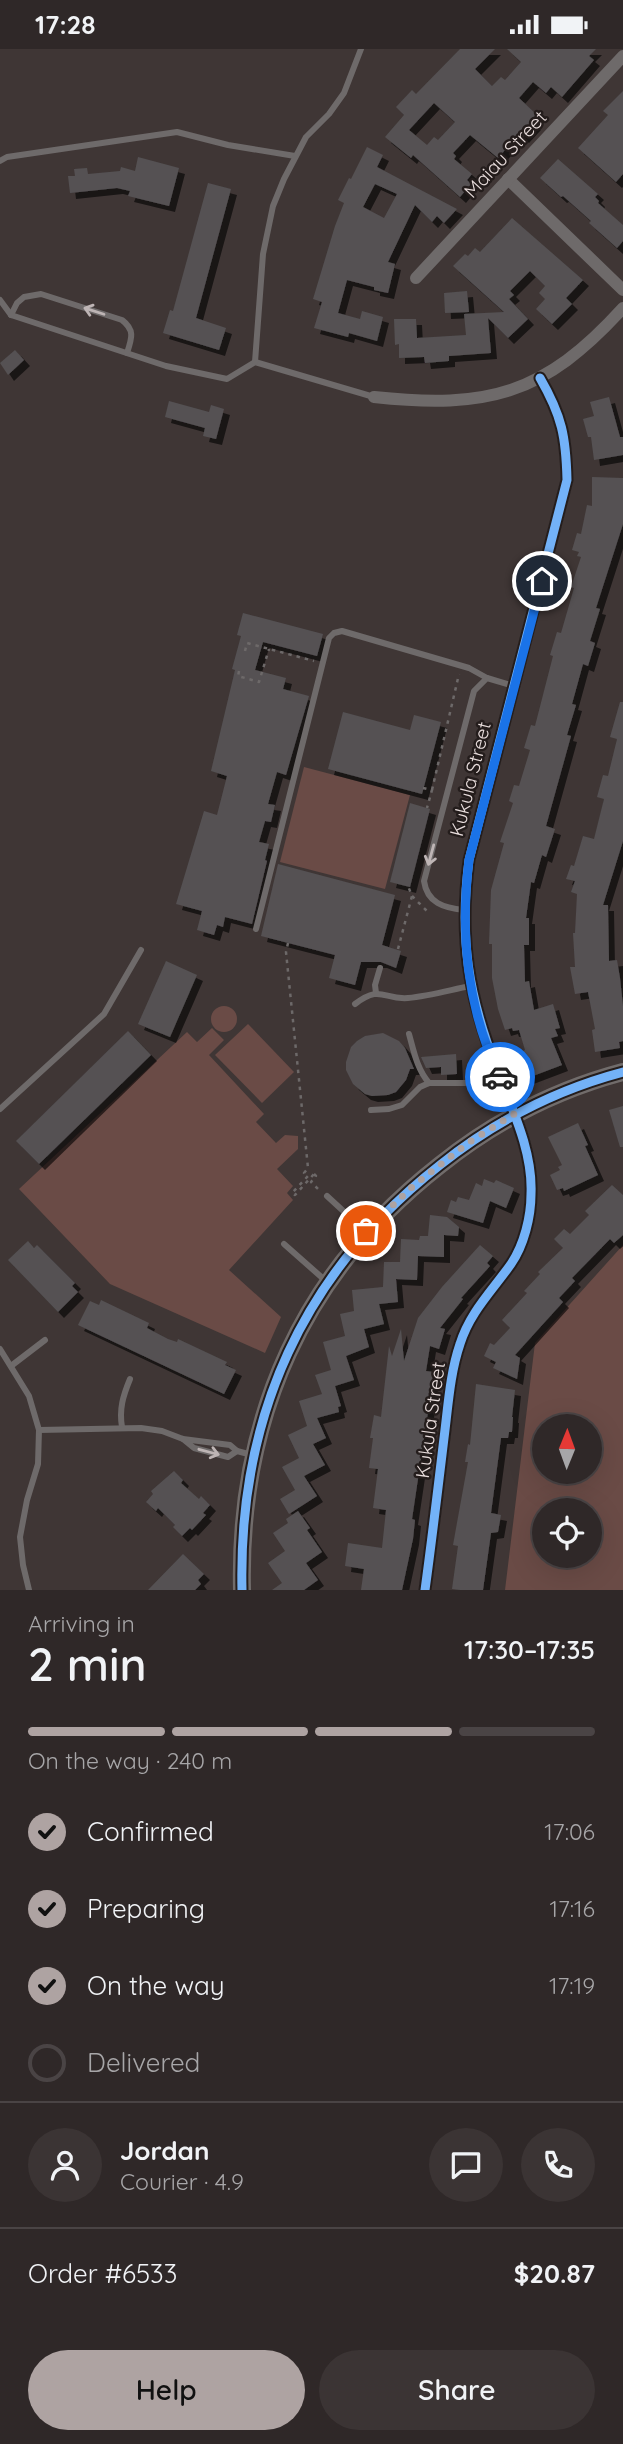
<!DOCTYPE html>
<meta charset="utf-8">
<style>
body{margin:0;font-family:Quicksand,sans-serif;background:#3b3434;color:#f1f3f6;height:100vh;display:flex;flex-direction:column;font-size:26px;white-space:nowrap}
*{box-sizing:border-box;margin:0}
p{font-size:23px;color:#a7a6a8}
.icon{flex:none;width:38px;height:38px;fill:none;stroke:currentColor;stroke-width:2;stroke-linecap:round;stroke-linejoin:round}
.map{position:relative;height:1541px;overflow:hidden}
.side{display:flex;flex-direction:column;background:#2f2828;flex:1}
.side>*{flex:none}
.needle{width:46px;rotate:1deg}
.buttons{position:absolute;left:532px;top:1365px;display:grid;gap:14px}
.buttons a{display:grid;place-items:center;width:70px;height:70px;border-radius:50%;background:#2f2828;box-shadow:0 7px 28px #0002,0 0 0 2px #4a4445;font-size:35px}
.pin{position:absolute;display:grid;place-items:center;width:60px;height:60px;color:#fff;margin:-30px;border:4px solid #fff;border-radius:50%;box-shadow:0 2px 7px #0007}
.courier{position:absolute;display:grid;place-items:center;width:70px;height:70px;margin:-35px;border:5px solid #1a73e8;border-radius:50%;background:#fff;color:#222;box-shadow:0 2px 9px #0007}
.overview em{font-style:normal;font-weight:600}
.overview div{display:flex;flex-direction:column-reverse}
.overview{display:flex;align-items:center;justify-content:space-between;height:119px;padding:0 28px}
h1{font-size:46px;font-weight:600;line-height:52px}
.bar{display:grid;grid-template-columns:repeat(4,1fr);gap:10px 7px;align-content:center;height:84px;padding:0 28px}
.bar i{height:9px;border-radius:5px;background:#4a4445}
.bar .current{background:#aea3a2}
.bar p{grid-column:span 4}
.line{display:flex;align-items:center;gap:18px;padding:0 28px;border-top:2px solid #4a4445}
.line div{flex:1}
.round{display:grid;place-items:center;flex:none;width:74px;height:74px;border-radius:37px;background:#3b3434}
ol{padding:0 28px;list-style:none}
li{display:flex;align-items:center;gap:21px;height:77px}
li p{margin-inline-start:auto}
li .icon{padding:7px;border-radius:50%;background:#aea3a2;color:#111;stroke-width:4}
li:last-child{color:#a7a6a8}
li i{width:38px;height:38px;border:4px solid #4a4445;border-radius:50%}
.action{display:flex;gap:14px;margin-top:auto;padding:14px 28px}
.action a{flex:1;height:80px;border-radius:42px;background:#aea3a2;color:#111;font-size:28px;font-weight:600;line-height:80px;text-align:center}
.action a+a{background:#3b3434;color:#f1f3f6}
.status{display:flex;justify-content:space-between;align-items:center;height:49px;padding:0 35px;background:#2f2828;direction:ltr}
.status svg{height:19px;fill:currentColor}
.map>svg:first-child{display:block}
.green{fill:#6a4b46;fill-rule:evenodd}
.building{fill:#545153;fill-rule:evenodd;filter:url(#shadow)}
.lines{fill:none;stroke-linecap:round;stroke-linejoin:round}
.path{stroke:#6d6969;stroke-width:2.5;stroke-dasharray:3.5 5;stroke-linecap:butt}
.lane{stroke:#6e6a6a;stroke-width:6}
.street{stroke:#6e6a6a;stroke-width:12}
.secondary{stroke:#716c6b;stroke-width:18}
.cycleway-casing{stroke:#241d1c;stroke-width:13}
.cycleway{stroke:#73b2f8;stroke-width:9}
.oneway{stroke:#beb5b5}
.done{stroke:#aea3a2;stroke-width:7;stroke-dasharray:0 12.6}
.route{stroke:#1a73e8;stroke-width:9}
.labels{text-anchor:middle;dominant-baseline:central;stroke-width:5;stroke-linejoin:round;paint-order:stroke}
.street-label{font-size:19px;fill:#e9dedd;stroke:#241d1c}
</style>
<div class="status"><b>17:28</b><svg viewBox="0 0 49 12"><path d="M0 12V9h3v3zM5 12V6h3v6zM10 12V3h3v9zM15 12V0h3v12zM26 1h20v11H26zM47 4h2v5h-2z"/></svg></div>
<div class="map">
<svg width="623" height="1541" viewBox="0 0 623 1541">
<defs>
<filter id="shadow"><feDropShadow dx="6" dy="6" stdDeviation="0" flood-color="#0009"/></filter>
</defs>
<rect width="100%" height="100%" fill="#3f3635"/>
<g class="green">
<polygon points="304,718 410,746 385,840 280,813"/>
<circle cx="224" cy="970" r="13"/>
<polygon points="248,975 294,1023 262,1054 215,1006"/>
<polygon points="212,979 224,991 209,1006 264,1065 256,1073 276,1094 285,1086 298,1087 298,1100 277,1120 293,1137 287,1144 293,1151 229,1221 281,1268 265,1304 110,1235 19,1140 187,983 197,993"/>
<path d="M 623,1196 L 623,1541 L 505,1541 L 535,1294 ZM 544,1377 L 590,1377 L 590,1423 L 544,1423 ZM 544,1461 L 590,1461 L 590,1507 L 544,1507 Z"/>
</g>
<g class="building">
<path d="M 460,0 L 495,0 L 475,20 L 492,37 L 501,28 L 505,31 L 521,13 L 507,0 L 596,0 L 589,7 L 594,11 L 562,48 L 551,38 L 546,44 L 533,33 L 519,49 L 537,66 L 532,72 L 535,75 L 523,88 L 519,85 L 498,109 L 470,86 L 453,104 L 456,107 L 454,110 L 472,125 L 467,131 L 471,135 L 460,148 L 413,106 L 411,109 L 385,88 L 404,66 L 396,58 L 412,41 L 416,45 ZM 434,54 L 455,73 L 438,91 L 434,88 L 427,96 L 409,81 Z"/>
<polygon points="623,42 623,125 616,133 578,99 608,66 603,62"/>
<path d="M 367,98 L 383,106 L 377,118 L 457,160 L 444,174 L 437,167 L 432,173 L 415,156 L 388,213 L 395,215 L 388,244 L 374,241 L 374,238 L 347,231 L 338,264 L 360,270 L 362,262 L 383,268 L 377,292 L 349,284 L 348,288 L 314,279 L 322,253 L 313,250 L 335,177 L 344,154 L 338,151 L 349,129 L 351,130 ZM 375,135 L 397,145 L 384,169 L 363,158 Z"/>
<polygon points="138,108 179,119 169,157 128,147 130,142 117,139 70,144 68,127 75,127 74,120 87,119 88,125 120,122 121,118 135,122"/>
<polygon points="558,110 598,145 595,148 599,152 598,154 623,176 623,192 617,199 589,174 591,172 563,147 561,148 540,129"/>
<polygon points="208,134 231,140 196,269 226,279 219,301 163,284 170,261 173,262"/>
<polygon points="512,169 583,231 566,249 572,255 552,275 536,260 545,250 539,244 545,237 530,222 510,242 514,246 509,250 528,270 508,289 488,269 491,304 449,307 449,312 425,314 424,308 399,309 399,295 395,296 394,270 416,270 417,289 466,286 464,265 504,263 453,217 465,205 468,207 475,199 480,203"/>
<polygon points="467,242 469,263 445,264 444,244"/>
<polygon points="15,301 24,311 8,326 0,314"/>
<polygon points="609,348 620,388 623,388 623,406 594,411 591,388 588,388 583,370 594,367 590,353"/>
<polygon points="169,352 209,363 211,356 224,360 216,390 203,387 205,379 165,368"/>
<polygon points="592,428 623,429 623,475 596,559 600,560 590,592 595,594 588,617 583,615 572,655 576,656 567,686 571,687 546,777 555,780 546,808 542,806 534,834 531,833 526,869 529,869 529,896 524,896 525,933 529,932 534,961 553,955 560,979 555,980 558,987 551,989 562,1016 525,1030 516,1005 525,1001 519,981 513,982 512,979 505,981 498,960 492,929 492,895 489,895 491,841 504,794 500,793 513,754 509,752 514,736 519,737 530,701 524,699 531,676 535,677 553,607 550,606 557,583 561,584 574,539 571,538 581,508 577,507 579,503 572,501 577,484 581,485 587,456 592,457"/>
<polygon points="243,564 323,585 317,607 263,593 255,621 286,629 283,640 309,647 286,726 277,723 268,755 275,756 271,773 265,772 259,793 269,795 265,811 267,812 252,875 225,868 223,878 217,876 214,886 197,881 202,862 176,855 204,762 217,766 227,727 211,722 235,621 232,620 241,587 237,586"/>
<polygon points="620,653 623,653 623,792 603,856 608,856 609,912 617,911 620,929 623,957 623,992 619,993 620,999 595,1003 592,981 595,980 588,943 575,945 570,918 575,918 573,884 575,884 577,845 571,843 575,832 566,830 571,816 574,817 583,787 594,790 604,750 597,748 603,726 608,727 617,690 610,688"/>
<polygon points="343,663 410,681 414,666 441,673 422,745 328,720"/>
<polygon points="410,754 430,760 410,838 390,833"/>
<polygon points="278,815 395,846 382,896 401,902 396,919 381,913 361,913 355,936 329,929 335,906 261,887"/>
<polygon points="166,912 197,926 170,988 138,975"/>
<polygon points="128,982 151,1006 39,1115 16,1092"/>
<polygon points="383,984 399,992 405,999 414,1020 410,1020 406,1031 396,1043 388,1046 372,1047 365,1045 353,1035 346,1021 346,1013 351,998 357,992 365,987"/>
<polygon points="456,1005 457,1025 441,1026 441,1018 426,1019 421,1008"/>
<polygon points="623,1057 623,1098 620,1098 609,1061"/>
<polygon points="578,1074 588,1096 585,1097 598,1126 564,1142 563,1139 557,1141 550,1126 560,1121 558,1118 562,1116 548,1088"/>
<polygon points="484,1130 494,1134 496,1131 514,1139 506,1159 490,1152 483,1174 447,1163 451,1151 456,1153 458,1148 469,1151 476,1134 482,1137"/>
<polygon points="612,1136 623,1146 623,1186 614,1194 610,1190 572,1229 575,1232 559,1249 563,1253 515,1306 520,1309 517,1330 493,1319 496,1313 484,1307 490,1294 494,1296 510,1279 502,1271 527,1244 524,1242 540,1225 538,1223 563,1199 554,1190 564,1180 570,1185 589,1166 585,1162"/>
<polygon points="430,1166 447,1168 459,1178 458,1187 444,1186 444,1208 418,1207 417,1231 396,1230 398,1253 379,1255 384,1275 364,1280 369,1298 346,1307 354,1331 335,1337 341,1357 338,1358 339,1363 317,1369 326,1389 313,1395 325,1416 304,1427 317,1447 289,1465 280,1450 295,1441 282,1418 299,1409 288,1386 307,1377 299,1352 322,1345 315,1326 331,1321 323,1293 345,1287 340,1265 354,1262 352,1241 383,1238 384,1213 400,1213 401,1190 419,1191 420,1187 428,1187"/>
<polygon points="28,1192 34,1199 37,1196 75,1234 72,1237 78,1243 58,1263 8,1211"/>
<polygon points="480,1196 493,1207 487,1214 490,1217 461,1249 463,1250 440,1279 445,1280 439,1300 430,1297 426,1322 433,1323 431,1343 412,1470 415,1471 413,1490 402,1541 361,1541 364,1520 345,1517 348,1494 382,1499 386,1461 373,1459 378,1420 369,1419 373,1389 370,1389 374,1366 381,1368 389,1297 392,1307 401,1280 404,1312 418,1269 442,1238"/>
<polygon points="101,1251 149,1274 147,1279 168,1290 177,1293 178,1290 227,1313 225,1316 236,1321 224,1345 78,1276 90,1252 99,1256"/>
<polygon points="476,1335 515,1341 512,1368 513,1368 512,1383 509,1383 508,1389 501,1389 491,1464 501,1466 498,1483 491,1484 483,1541 460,1541 452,1540 458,1497 453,1496 468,1413 465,1413 468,1395 470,1396"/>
<polygon points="174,1422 183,1431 181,1434 199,1450 201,1447 210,1456 203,1464 206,1466 192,1481 190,1479 182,1487 173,1478 175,1476 158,1459 156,1462 146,1453 153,1445 151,1442"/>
<polygon points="298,1462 310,1479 307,1481 322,1503 306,1514 318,1531 304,1541 272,1541 282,1534 268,1514 285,1502 273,1484 288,1474 286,1470"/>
<polygon points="183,1505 204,1525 198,1531 201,1535 195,1541 148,1541"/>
</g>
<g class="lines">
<g class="path">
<polyline points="245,602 247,594 314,612"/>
<polyline points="239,622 238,627 259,633 269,600"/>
<polyline points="423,739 432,741 427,759"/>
<polyline points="432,741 459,625"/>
<polyline points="412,847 430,865"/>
<polyline points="288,894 286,903 308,1119 304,1124 308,1127 292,1144 295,1146 314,1125"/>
<polyline points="398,900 412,847 408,837"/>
<polyline points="314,1125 316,1127 311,1133 320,1142"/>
</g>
<g class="lane">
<polyline points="0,112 7,108 177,83 228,96 295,107"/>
<polyline points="0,251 11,266 166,317 227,330 255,313 374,348"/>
<path d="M 11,266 L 17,254 L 24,248 L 41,245 L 122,271 C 135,281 132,289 127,304"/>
<polyline points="255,313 263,205 273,157 284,130 306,88 329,65 344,44 361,0"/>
<path d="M 464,861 C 444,859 427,854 424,832 L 474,642 L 487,629 L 514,637"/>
<polyline points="256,880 329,589 334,584 342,582 469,619 487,629"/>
<polyline points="376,944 375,936 380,919"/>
<path d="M 355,955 C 381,935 383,951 408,949 C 429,947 450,941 470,937"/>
<path d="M 409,985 C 414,1003 417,1020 429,1034"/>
<polyline points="0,1060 104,965 141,901"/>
<polyline points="371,1061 389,1060 402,1056 420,1038 429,1034 465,1034 497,1022"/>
<polyline points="327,1147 366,1183"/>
<polyline points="284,1195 327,1233"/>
<polyline points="0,1300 29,1347 39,1381 38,1415 27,1451 20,1488 23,1516 29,1541"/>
<polyline points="11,1317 45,1291"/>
<path d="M 122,1378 C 119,1360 123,1347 130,1330"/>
<polyline points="39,1381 141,1379 162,1382 183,1390 230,1396 237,1402 252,1406"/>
<polyline points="183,1390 194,1399 228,1408 237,1402"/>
</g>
<g class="street">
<polyline points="508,130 623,241"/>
<polyline points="416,229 623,7"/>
<path d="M 374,348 C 488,360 544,346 623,259"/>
<path d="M 425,1541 C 432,1490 438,1439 444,1389 C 448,1358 450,1324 460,1295 C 470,1263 492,1242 511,1215 C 524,1196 531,1168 531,1145 C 533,1101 511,1058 496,1018 C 468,946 459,888 469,811 L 567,431 C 566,388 562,367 540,329"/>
</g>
<path class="secondary" d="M 242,1541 C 238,1368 303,1223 440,1116 C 495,1072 555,1041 623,1023"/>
<g class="cycleway-casing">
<g id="cycleway">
<path d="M 242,1541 C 238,1368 303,1223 440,1116 C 495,1072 555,1041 623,1023"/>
<path d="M 425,1541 C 432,1490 438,1439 444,1389 C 448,1358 450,1324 460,1295 C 470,1263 492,1242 511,1215 C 524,1196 531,1168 531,1145 C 533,1101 511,1058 496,1018 C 468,946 459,888 469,811 L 567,431 C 566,388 562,367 540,329"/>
</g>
</g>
<use href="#cycleway" class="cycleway"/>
</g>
<defs><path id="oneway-shaft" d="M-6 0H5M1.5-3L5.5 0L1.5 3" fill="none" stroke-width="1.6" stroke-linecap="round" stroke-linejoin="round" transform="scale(1.75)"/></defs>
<g class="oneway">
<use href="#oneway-shaft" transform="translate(94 262) rotate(-162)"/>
<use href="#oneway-shaft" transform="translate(431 806) rotate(105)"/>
<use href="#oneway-shaft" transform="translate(209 1403) rotate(15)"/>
</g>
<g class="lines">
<polyline class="done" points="366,1182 412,1138 468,1094 514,1065 500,1028"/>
<path class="route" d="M 500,1028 C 467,960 460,885 469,811 L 542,532"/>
</g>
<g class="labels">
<g class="street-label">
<text transform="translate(505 105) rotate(-47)">Maiau Street</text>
<text transform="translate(470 730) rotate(-76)">Kukula Street</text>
<text transform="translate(430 1371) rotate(-82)">Kukula Street</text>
</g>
</g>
</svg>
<div class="buttons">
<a><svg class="needle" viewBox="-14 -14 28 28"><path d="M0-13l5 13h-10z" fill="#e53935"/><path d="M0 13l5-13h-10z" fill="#a7a6a8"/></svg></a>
<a><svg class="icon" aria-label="locate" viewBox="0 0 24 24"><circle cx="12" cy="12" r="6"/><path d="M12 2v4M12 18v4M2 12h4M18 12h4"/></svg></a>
</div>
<div class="pin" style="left:366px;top:1182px;background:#ea580c"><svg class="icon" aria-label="bag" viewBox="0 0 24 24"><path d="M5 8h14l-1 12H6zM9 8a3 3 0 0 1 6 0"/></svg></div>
<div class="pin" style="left:542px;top:532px;background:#1f2937"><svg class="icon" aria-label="home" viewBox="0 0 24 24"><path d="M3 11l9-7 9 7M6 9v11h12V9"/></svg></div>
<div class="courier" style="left:500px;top:1028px"><svg class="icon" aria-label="car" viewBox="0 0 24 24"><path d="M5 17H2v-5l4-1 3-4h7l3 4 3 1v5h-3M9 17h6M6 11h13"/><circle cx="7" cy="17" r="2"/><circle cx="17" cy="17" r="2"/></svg></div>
</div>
<section class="side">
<div class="overview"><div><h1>2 min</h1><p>Arriving in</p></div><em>17:30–17:35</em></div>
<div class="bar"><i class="current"></i><i class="current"></i><i class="current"></i><i></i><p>On the way · 240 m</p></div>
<ol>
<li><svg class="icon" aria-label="check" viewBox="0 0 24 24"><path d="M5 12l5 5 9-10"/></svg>Confirmed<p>17:06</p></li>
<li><svg class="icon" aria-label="check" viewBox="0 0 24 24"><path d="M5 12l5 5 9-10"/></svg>Preparing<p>17:16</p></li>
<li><svg class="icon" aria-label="check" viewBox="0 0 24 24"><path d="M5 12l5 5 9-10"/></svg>On the way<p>17:19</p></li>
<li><i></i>Delivered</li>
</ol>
<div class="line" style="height:126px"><a class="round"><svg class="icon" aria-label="person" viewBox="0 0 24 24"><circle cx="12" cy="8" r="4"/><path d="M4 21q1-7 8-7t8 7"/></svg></a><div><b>Jordan</b><p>Courier · 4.9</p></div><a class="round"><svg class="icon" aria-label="chat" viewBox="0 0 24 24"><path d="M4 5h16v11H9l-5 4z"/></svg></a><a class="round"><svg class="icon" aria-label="phone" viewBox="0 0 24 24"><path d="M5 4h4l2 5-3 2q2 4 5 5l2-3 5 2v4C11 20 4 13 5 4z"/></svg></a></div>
<div class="line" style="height:91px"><div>Order #6533</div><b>$20.87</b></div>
<div class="action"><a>Help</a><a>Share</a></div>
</section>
